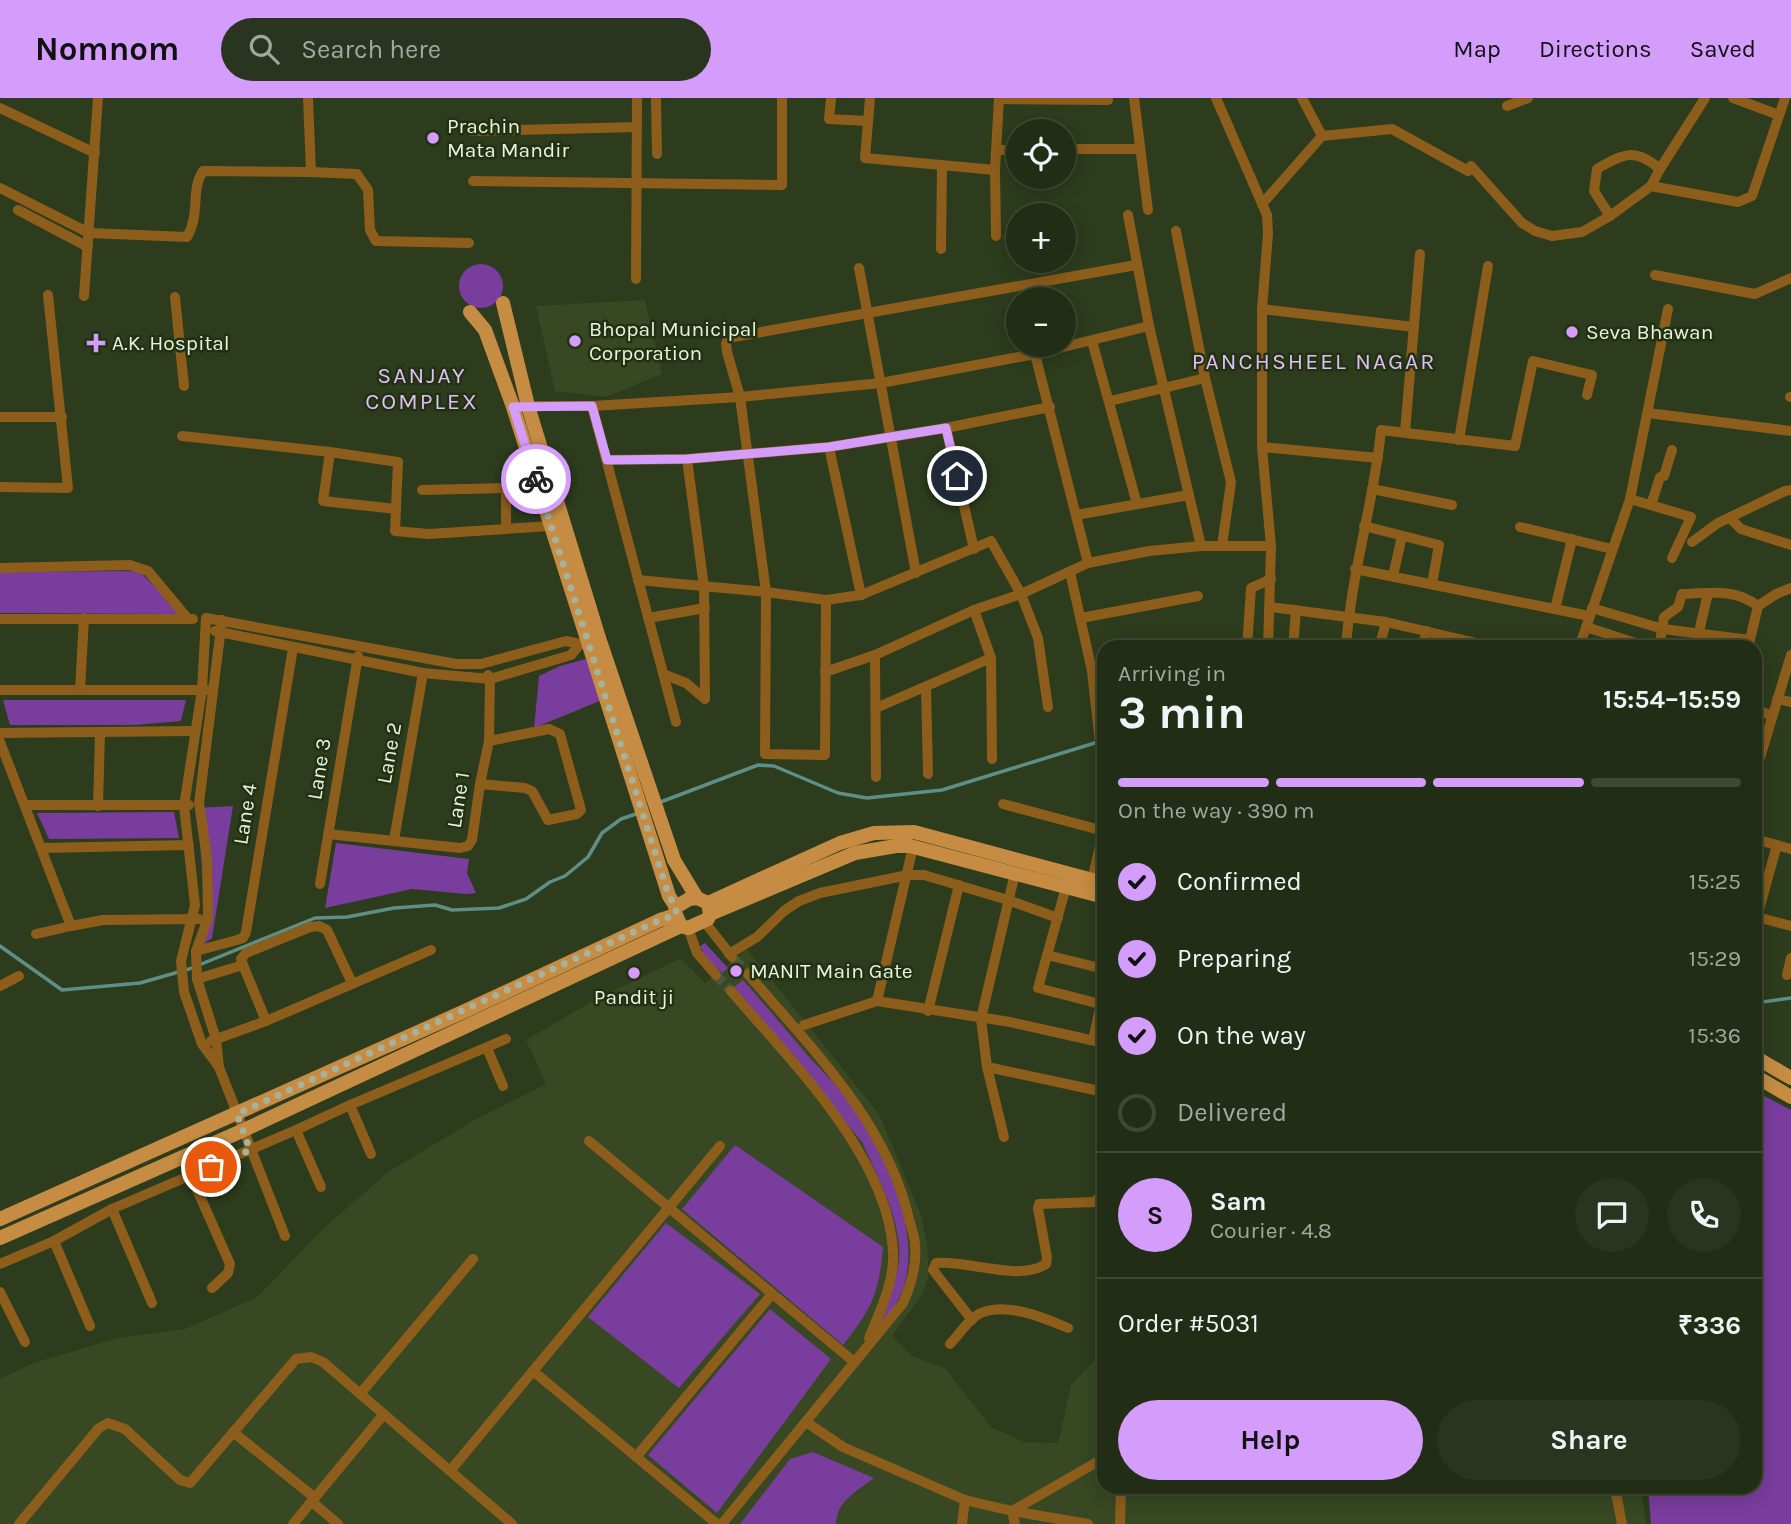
<!DOCTYPE html>
<meta charset="utf-8">
<style>
body{margin:0;font-family:Karla,sans-serif;background:#29351e;color:#f1f3f6;height:100vh;display:flex;flex-direction:column;font-size:26px;white-space:nowrap}
*{box-sizing:border-box;margin:0}
p{font-size:23px;color:#a2a8a0}
.icon{flex:none;width:38px;height:38px;fill:none;stroke:currentColor;stroke-width:2;stroke-linecap:round;stroke-linejoin:round}
.map{position:relative;flex:1;overflow:hidden}
.panel{position:absolute;left:1097px;top:542px;width:665px;height:854px;display:flex;flex-direction:column;background:#212d15;border-radius:21px;box-shadow:0 4px 18px #0003,0 0 0 2px #3e4934}
.panel>*{flex:none}
.controls{position:absolute;left:1006px;top:21px;display:grid;gap:14px}
.controls a{display:grid;place-items:center;width:70px;height:70px;border-radius:50%;background:#212d15;box-shadow:0 4px 18px #0003,0 0 0 2px #3e4934;font-size:35px}
.pin{position:absolute;display:grid;place-items:center;width:60px;height:60px;color:#fff;margin:-30px;border:4px solid #fff;border-radius:50%;box-shadow:0 2px 7px #0007}
.courier{position:absolute;display:grid;place-items:center;width:70px;height:70px;margin:-35px;border:5px solid #d49cfb;border-radius:50%;background:#fff;color:#222;box-shadow:0 2px 9px #0007}
.head em{font-style:normal;font-weight:700}
.head div{display:flex;flex-direction:column-reverse}
.head{display:flex;align-items:center;justify-content:space-between;height:119px;padding:0 21px}
h1{font-size:46px;font-weight:700;line-height:52px}
.bar{display:grid;grid-template-columns:repeat(4,1fr);gap:10px 7px;align-content:center;height:84px;padding:0 21px}
.bar i{height:9px;border-radius:5px;background:#3e4934}
.bar .on{background:#d49cfb}
.bar p{grid-column:span 4}
.line{display:flex;align-items:center;gap:18px;padding:0 21px;border-top:2px solid #3e4934}
.line div{flex:1}
.round{display:grid;place-items:center;flex:none;width:74px;height:74px;border-radius:37px;background:#29351e}
ol{padding:0 21px;list-style:none}
li{display:flex;align-items:center;gap:21px;height:77px}
li p{margin-inline-start:auto}
li .icon{padding:7px;border-radius:50%;background:#d49cfb;color:#111;stroke-width:4}
li:last-child{color:#a2a8a0}
li i{width:38px;height:38px;border:4px solid #3e4934;border-radius:50%}
.action{display:flex;gap:14px;margin-top:auto;padding:14px 21px}
.action a{flex:1;height:80px;border-radius:42px;background:#d49cfb;color:#111;font-size:28px;font-weight:700;line-height:80px;text-align:center}
.action a+a{background:#29351e;color:#f1f3f6}
header{display:flex;align-items:center;gap:42px;box-sizing:border-box;height:98px;padding:0 35px;background:#d49cfb;color:#111}
header strong{font-size:33px}
nav{display:flex;gap:38px;margin-inline-start:auto;font-size:24px}
.search{width:490px;height:63px;background:#29351e;display:flex;align-items:center;gap:18px;box-sizing:border-box;padding:0 24px;border-radius:38px;color:#a2a8a0;font-size:26px}
.map>svg:first-child{display:block}
.built{fill:#374823}
.green{fill:#793d9e}
.lines{fill:none;stroke-linecap:round;stroke-linejoin:round}
.stream{stroke:#5e8e86;stroke-width:3.5}
.minor-tunnel{stroke:#485739;stroke-width:10;stroke-dasharray:10 5;stroke-linecap:butt}
.minor{stroke:#8c5d1b;stroke-width:10}
.major{stroke:#c68c43;stroke-width:14}
.done{stroke:#a6b29b;stroke-width:7;stroke-dasharray:0 12.6}
.route{stroke:#d49cfb;stroke-width:9}
.poi-dot{fill:#d49cfb;stroke:#223112;stroke-width:2.5}
.labels{text-anchor:middle;dominant-baseline:central;stroke-width:5;stroke-linejoin:round;paint-order:stroke}
.poi-label{font-size:21px;fill:#e8f2df;stroke:#223112;text-anchor:start}
.street-label{font-size:21px;fill:#e8f2df;stroke:#223112}
.neighbourhood-label{font-size:23px;letter-spacing:2px;fill:#dfc0f6;stroke:#223112}
</style>
<header>
<strong>Nomnom</strong>
<div class="search"><svg class="icon" aria-label="search" viewBox="0 0 24 24"><circle cx="10" cy="10" r="6"/><path d="M15 15l6 6"/></svg>Search here</div>
<nav><a>Map</a><a>Directions</a><a>Saved</a></nav>
</header>
<div class="map">
<svg width="1791" height="1426" viewBox="0 0 1791 1426">
<rect width="100%" height="100%" fill="#2c3c1c"/>
<g class="built">
<polygon points="645,202 662,276 606,299 555,293 536,208"/>
<polygon points="747,851 879,1016 921,1117 928,1152 928,1178 922,1197 892,1238 912,1258 945,1270 991,1329 1024,1344 1058,1345 1071,1287 1104,1252 1104,1390 1641,1390 1646,1426 0,1426 0,1281 31,1266 117,1240 185,1231 257,1199 325,1129 388,1074 478,1020 546,986 526,942 596,901 681,860 705,885"/>
</g>
<g class="green">
<circle cx="481" cy="188" r="22"/>
<polygon points="139,473 182,516 0,515 0,474"/>
<polygon points="586,561 602,602 534,630 539,578 560,568"/>
<polygon points="3,602 186,602 181,623 135,627 10,627"/>
<polygon points="233,708 212,840 202,847 206,820 197,710"/>
<polygon points="174,714 179,740 49,741 37,715"/>
<polygon points="336,745 469,761 467,775 476,795 466,796 412,791 325,810"/>
<polygon points="705,845 728,870 722,875 705,859 700,848"/>
<path d="M 743,882 C 765,907 787,933 809,959 C 822,973 837,987 848,1003 C 888,1059 944,1170 878,1227 C 885,1208 894,1188 898,1169 C 906,1131 878,1079 862,1044 L 734,889 Z"/>
<polygon points="1755,993 1791,1012 1791,1426 1651,1426 1648,1390 1755,1390"/>
<path d="M 735,1047 L 883,1149 C 879,1196 872,1210 843,1247 L 682,1111 Z"/>
<polygon points="666,1125 760,1196 679,1290 588,1219"/>
<polygon points="770,1211 831,1261 717,1415 648,1357"/>
<path d="M 813,1354 L 874,1380 C 859,1392 836,1403 836,1426 L 740,1426 L 790,1361 Z"/>
</g>
<g class="lines">
<g class="stream">
<polyline points="658,705 758,667 774,668 838,695 867,700 942,692 1098,644"/>
<polyline points="0,848 62,892 140,885 189,871 315,820 347,819 394,810 435,807 452,812 499,810 526,801 550,784 565,778 588,759 602,735 621,721 639,715"/>
<polyline points="1755,905 1791,900"/>
</g>
<g class="minor-tunnel">
<polyline points="734,861 748,876"/>
<polyline points="716,877 731,893"/>
</g>
<g class="minor">
<polyline points="308,0 311,74"/>
<polyline points="656,0 657,56"/>
<polyline points="831,0 829,21 868,23"/>
<polyline points="870,0 865,60 995,72"/>
<polyline points="1134,0 1148,112"/>
<polyline points="1216,0 1267,117 1268,136 1262,211 1262,349 1271,448 1268,550"/>
<polyline points="1302,0 1322,38"/>
<polyline points="1733,0 1779,17"/>
<polyline points="999,1 1108,2"/>
<polyline points="1507,8 1528,0"/>
<polyline points="0,10 95,55"/>
<polyline points="472,33 637,29"/>
<polyline points="1064,51 1140,51"/>
<polyline points="996,52 1018,52"/>
<polyline points="1471,68 1522,125 1535,133 1552,138 1582,134 1610,118 1651,88 1660,71 1705,0"/>
<polyline points="473,83 782,87 782,0"/>
<polyline points="1651,88 1738,104 1752,98 1785,0"/>
<path d="M 0,90 L 89,135 L 187,139 C 201,115 190,93 203,73 L 311,74 L 357,76 L 368,92 L 370,132 L 376,143 L 469,145"/>
<polyline points="1262,106 1322,38 1392,31 1468,73"/>
<polyline points="18,112 88,149"/>
<polyline points="1128,117 1149,228 1201,448"/>
<path d="M 1610,118 L 1594,93 L 1597,71 C 1624,55 1635,50 1660,71"/>
<polyline points="1176,133 1205,280 1231,384 1222,448"/>
<polyline points="996,138 995,72 999,0"/>
<polyline points="941,151 942,67"/>
<polyline points="859,170 916,475"/>
<polyline points="1655,177 1755,196 1791,180"/>
<polyline points="636,181 637,0"/>
<polyline points="84,198 98,0"/>
<polyline points="175,199 184,288"/>
<polyline points="1262,211 1414,229"/>
<polyline points="1092,243 1137,406"/>
<polyline points="1035,256 1088,465"/>
<polyline points="1790,299 1791,299"/>
<polyline points="1110,303 1205,280"/>
<polyline points="521,308 592,308 740,299 881,285 1035,256 1149,228"/>
<polyline points="592,308 676,624"/>
<polyline points="1648,315 1791,333"/>
<polyline points="0,319 62,319"/>
<polyline points="946,330 974,451"/>
<polyline points="1405,334 1420,156"/>
<polyline points="182,338 330,354 398,364 395,433 429,436 551,428"/>
<polyline points="1459,342 1488,168"/>
<polyline points="829,349 861,497"/>
<polyline points="1262,349 1378,360"/>
<polyline points="330,354 323,403 396,411"/>
<polyline points="607,362 687,361 829,349 946,330 1050,309"/>
<polyline points="0,389 68,390 48,197"/>
<polyline points="1372,391 1452,407"/>
<polyline points="422,392 506,390"/>
<polyline points="1630,401 1691,419 1672,460"/>
<polyline points="1651,407 1660,379 1664,378 1672,352"/>
<polyline points="1076,417 1189,397"/>
<polyline points="1730,420 1741,431 1791,447"/>
<polyline points="1364,428 1439,447 1432,486"/>
<polyline points="1520,429 1612,451"/>
<polyline points="506,431 506,390 532,367"/>
<polyline points="1692,444 1718,425 1785,393 1791,392"/>
<polyline points="0,470 130,467 148,473 188,521"/>
<polyline points="1355,471 1589,518"/>
<polyline points="1070,474 1092,573 1102,663 1104,665"/>
<polyline points="1393,478 1402,438"/>
<polyline points="638,482 766,494 826,502 861,497 991,443 1021,496 1038,540 1048,609"/>
<polyline points="826,502 825,657 765,656 766,494 740,299 727,254 726,246 728,240 1136,167"/>
<polyline points="1270,509 1386,524 1498,550"/>
<polyline points="1592,510 1663,531 1750,542"/>
<polyline points="1555,511 1572,441"/>
<polyline points="974,512 991,560 992,661"/>
<polyline points="648,520 705,510"/>
<polyline points="1081,520 1198,498"/>
<polyline points="0,521 193,521"/>
<polyline points="1586,529 1651,550"/>
<polyline points="215,533 423,575 490,581 571,557 580,546"/>
<polyline points="1699,534 1708,495"/>
<polyline points="1247,550 1251,490 1271,481"/>
<polyline points="1293,550 1296,512"/>
<path d="M 1346,550 C 1351,475 1374,405 1381,332 L 1515,348 L 1533,263 L 1592,277 L 1587,297"/>
<polyline points="1379,550 1386,524"/>
<polyline points="1422,550 1427,533"/>
<polyline points="1579,550 1630,401 1668,211"/>
<path d="M 1659,550 L 1664,519 L 1678,509 L 1682,496 C 1709,495 1735,490 1758,508"/>
<polyline points="1748,550 1758,508 1776,496 1791,490"/>
<polyline points="875,557 876,679"/>
<polyline points="825,574 875,557 974,512 1021,496 1088,465 1149,453 1201,448 1271,448"/>
<polyline points="663,576 686,585 705,601 704,489 687,361"/>
<polyline points="926,589 928,676"/>
<polyline points="0,592 207,592"/>
<polyline points="80,592 84,520"/>
<polyline points="1777,601 1791,604"/>
<polyline points="876,610 991,560"/>
<polyline points="1755,612 1771,617"/>
<polyline points="0,635 194,633"/>
<polyline points="0,644 71,828 103,822 199,821"/>
<polyline points="1755,676 1791,557"/>
<polyline points="480,686 525,690 532,693 548,722 577,716 581,712 560,636 549,631 489,643"/>
<polyline points="1003,706 1104,733"/>
<polyline points="25,707 189,707"/>
<polyline points="98,708 100,635"/>
<polyline points="328,736 460,750 468,748 472,742 480,686 489,643 490,581 488,577"/>
<polyline points="1755,741 1791,751"/>
<polyline points="394,742 423,575"/>
<polyline points="42,750 189,747"/>
<polyline points="1015,775 981,921 987,969 1104,994"/>
<polyline points="1092,782 1104,731"/>
<polyline points="320,786 358,558"/>
<polyline points="1066,789 1038,890 1104,907"/>
<polyline points="1757,819 1791,828"/>
<polyline points="704,823 732,859"/>
<polyline points="1755,826 1777,747"/>
<polyline points="688,830 697,855 716,877"/>
<polyline points="36,836 71,828"/>
<polyline points="196,853 237,842 243,840 246,834 293,550"/>
<polyline points="729,856 757,839 784,813 799,803 820,795 908,777 924,777 1008,802 1058,820"/>
<polyline points="1047,857 1104,871"/>
<polyline points="243,867 266,923"/>
<polyline points="1787,877 1791,860"/>
<polyline points="197,881 243,867 241,861 246,855 310,829 319,828 327,832 352,885"/>
<polyline points="0,888 19,878"/>
<path d="M 731,893 C 790,962 888,1058 893,1153 C 895,1183 880,1213 869,1240"/>
<polyline points="877,903 913,749"/>
<polyline points="928,913 959,787"/>
<polyline points="804,927 877,903 1010,924 1104,945"/>
<polyline points="1093,942 1101,906"/>
<polyline points="211,943 266,923 431,852"/>
<polyline points="487,950 503,988"/>
<polyline points="219,969 216,941 197,881 196,853 208,820 207,760 199,705 222,522"/>
<polyline points="987,969 1004,1039"/>
<polyline points="350,1007 371,1056"/>
<polyline points="296,1032 321,1089"/>
<polyline points="589,1043 853,1263"/>
<polyline points="191,1078 230,1166 228,1175 212,1190"/>
<polyline points="112,1111 152,1205"/>
<polyline points="285,1138 219,969 202,946 184,894 181,863 195,807 184,708 202,592 206,520 456,566 481,566 566,543 580,546 594,541"/>
<polyline points="54,1143 90,1228"/>
<polyline points="0,1166 54,1143 112,1111 296,1032 350,1007 506,941"/>
<polyline points="0,1194 25,1244"/>
<path d="M 972,1222 L 933,1172 L 936,1165 C 968,1162 1019,1184 1046,1166 L 1047,1160 L 1038,1110 L 1039,1106 L 1095,1104 L 1104,1093"/>
<path d="M 950,1246 C 959,1237 969,1220 981,1215 C 1008,1204 1044,1220 1068,1230"/>
<polyline points="533,1273 717,1426"/>
<polyline points="360,1296 473,1161"/>
<polyline points="806,1324 843,1349 965,1402 1012,1413 1088,1426"/>
<polyline points="233,1334 315,1400"/>
<polyline points="636,1359 772,1196"/>
<polyline points="450,1373 720,1048"/>
<polyline points="1615,1390 1622,1426"/>
<polyline points="312,1404 338,1426"/>
<polyline points="19,1426 99,1330 108,1325 125,1331 180,1382 190,1385 296,1261 311,1259 323,1264 512,1426"/>
<polyline points="293,1426 384,1316"/>
<path d="M 722,1426 L 903,1205 C 911,1186 917,1168 915,1147 C 915,1139 911,1129 909,1121 C 887,1024 810,949 748,876"/>
<polyline points="962,1426 965,1402"/>
<polyline points="1015,1426 1012,1413 1104,1360"/>
<polyline points="1120,1426 1121,1390"/>
</g>
<g class="major">
<polyline points="503,205 528,308 599,540 674,762 697,800"/>
<polyline points="470,214 485,232 512,306 669,798 676,809"/>
<polygon points="697,800 708,805 710,816 708,821 688,830 681,828 675,815 676,809 689,801"/>
<polyline points="708,805 840,745 874,735 914,734 1104,785"/>
<polyline points="710,816 855,755 896,748 910,748 1104,799"/>
<polyline points="1755,959 1791,980"/>
<polyline points="1755,978 1791,999"/>
<polyline points="0,1121 465,913 660,822 676,817"/>
<polyline points="0,1140 244,1032 681,828"/>
</g>
</g>
<g class="lines">
<polyline class="done" points="211,1069 250,1052 237,1016 660,822 676,817 676,809 669,798 536,381"/>
<polyline class="route" points="536,381 513,309 592,308 607,362 687,361 829,349 946,330 957,378"/>
</g>
<g class="poi-dot">
<circle cx="433" cy="40" r="7"/>
<circle cx="1572" cy="234" r="7"/>
<circle cx="575" cy="243" r="7"/>
<path d="M92.5 234.5h7v7h7v7h-7v7h-7v-7h-7v-7h7z"/>
<circle cx="736" cy="873" r="7"/>
<circle cx="634" cy="875" r="7"/>
</g>
<g class="labels">
<g class="poi-label">
<text x="447" y="28">Prachin<tspan x="447" dy="24">Mata Mandir</tspan></text>
<text x="589" y="231">Bhopal Municipal<tspan x="589" dy="24">Corporation</tspan></text>
<text x="1586" y="234">Seva Bhawan</text>
<text x="112" y="245">A.K. Hospital</text>
<text x="750" y="873">MANIT Main Gate</text>
<text x="634" y="899" text-anchor="middle">Pandit ji</text>
</g>
<g class="street-label">
<text transform="translate(389 655) rotate(-80)">Lane 2</text>
<text transform="translate(319 671) rotate(-81)">Lane 3</text>
<text transform="translate(458 702) rotate(-81)">Lane 1</text>
<text transform="translate(245 716) rotate(-81)">Lane 4</text>
</g>
<g class="neighbourhood-label">
<text x="1314" y="263">PANCHSHEEL NAGAR</text>
<text x="422" y="277">SANJAY<tspan x="422" dy="26">COMPLEX</tspan></text>
</g>
</g>
</svg>
<div class="controls">
<a><svg class="icon" aria-label="locate" viewBox="0 0 24 24"><circle cx="12" cy="12" r="6"/><path d="M12 2v4M12 18v4M2 12h4M18 12h4"/></svg></a>
<a>+</a>
<a>−</a>
</div>
<div class="pin" style="left:211px;top:1069px;background:#ea580c"><svg class="icon" aria-label="bag" viewBox="0 0 24 24"><path d="M5 8h14l-1 12H6zM9 8a3 3 0 0 1 6 0"/></svg></div>
<div class="pin" style="left:957px;top:378px;background:#1f2937"><svg class="icon" aria-label="home" viewBox="0 0 24 24"><path d="M3 11l9-7 9 7M6 9v11h12V9"/></svg></div>
<div class="courier" style="left:536px;top:381px"><svg class="icon" aria-label="bike" viewBox="0 0 24 24"><circle cx="6" cy="16" r="4"/><circle cx="18" cy="16" r="4"/><path d="M6 16l4-8h5l3 8M10 8l3 8H6M13 5h3"/></svg></div>
<section class="panel">
<div class="head"><div><h1>3 min</h1><p>Arriving in</p></div><em>15:54–15:59</em></div>
<div class="bar"><i class="on"></i><i class="on"></i><i class="on"></i><i></i><p>On the way · 390 m</p></div>
<ol>
<li><svg class="icon" aria-label="check" viewBox="0 0 24 24"><path d="M5 12l5 5 9-10"/></svg>Confirmed<p>15:25</p></li>
<li><svg class="icon" aria-label="check" viewBox="0 0 24 24"><path d="M5 12l5 5 9-10"/></svg>Preparing<p>15:29</p></li>
<li><svg class="icon" aria-label="check" viewBox="0 0 24 24"><path d="M5 12l5 5 9-10"/></svg>On the way<p>15:36</p></li>
<li><i></i>Delivered</li>
</ol>
<div class="line" style="height:126px"><b class="round" style="background:#d49cfb;color:#111">S</b><div><b>Sam</b><p>Courier · 4.8</p></div><a class="round"><svg class="icon" aria-label="chat" viewBox="0 0 24 24"><path d="M4 5h16v11H9l-5 4z"/></svg></a><a class="round"><svg class="icon" aria-label="phone" viewBox="0 0 24 24"><path d="M5 4h4l2 5-3 2q2 4 5 5l2-3 5 2v4C11 20 4 13 5 4z"/></svg></a></div>
<div class="line" style="height:91px"><div>Order #5031</div><b>₹336</b></div>
<div class="action"><a>Help</a><a>Share</a></div>
</section>
</div>
